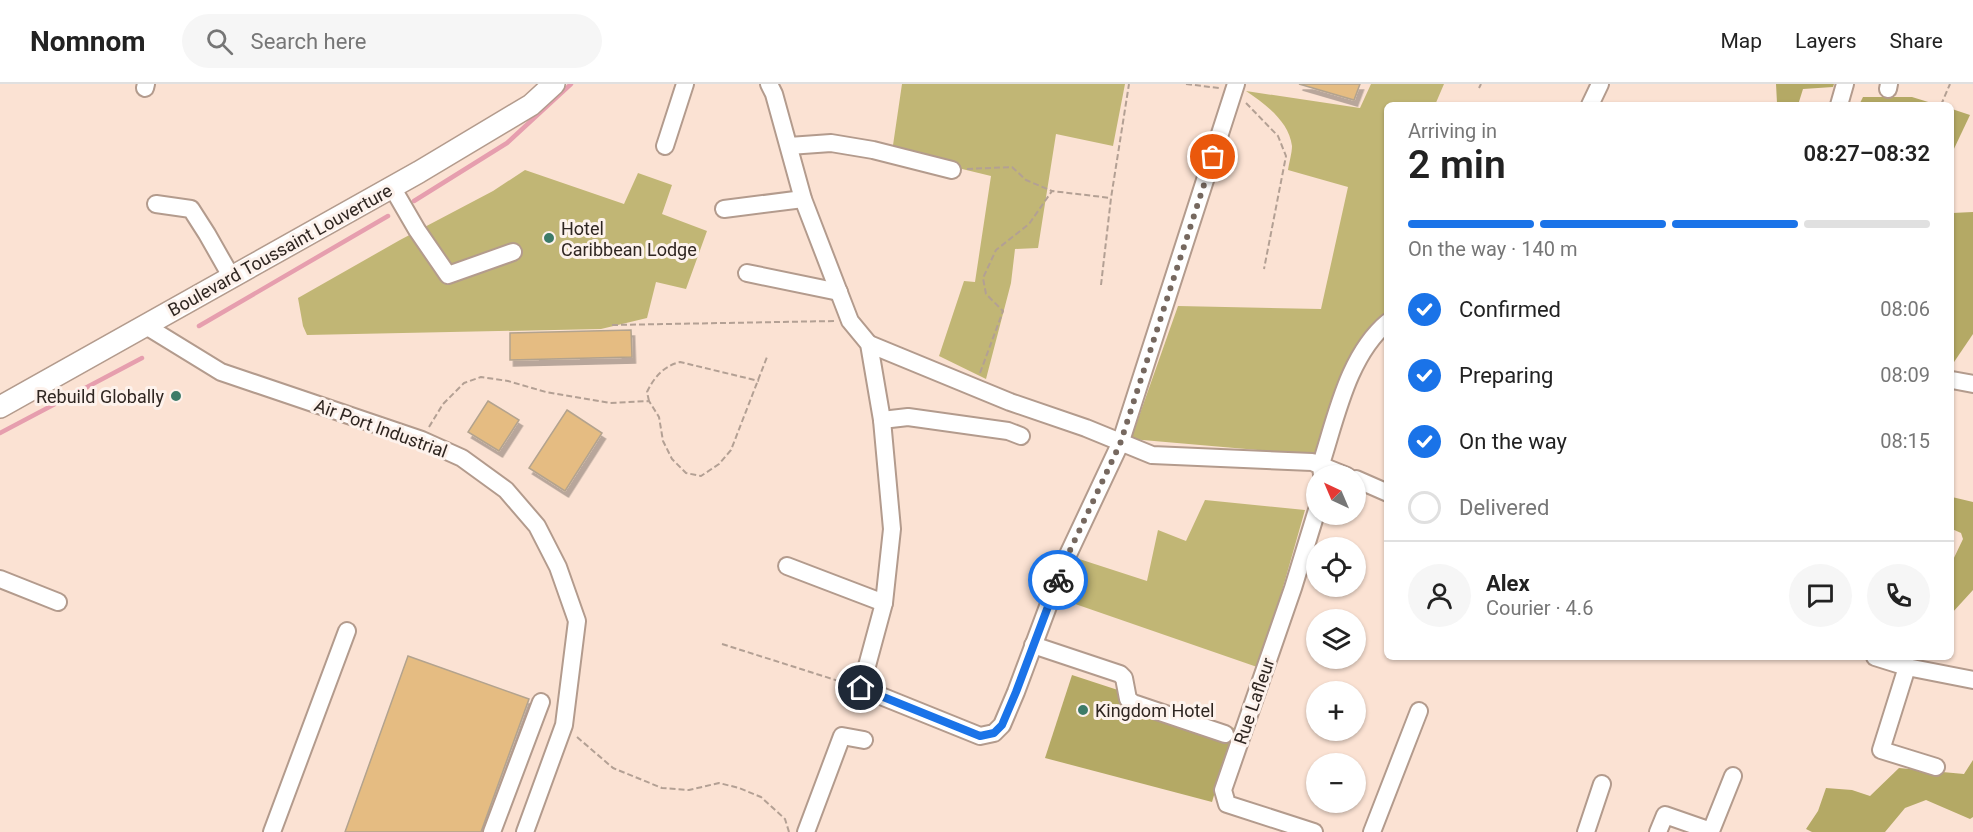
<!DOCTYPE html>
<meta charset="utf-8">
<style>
body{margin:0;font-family:Roboto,sans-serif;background:#f6f6f6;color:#222;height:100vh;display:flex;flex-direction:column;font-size:22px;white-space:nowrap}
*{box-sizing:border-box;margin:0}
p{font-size:20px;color:#767676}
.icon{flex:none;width:33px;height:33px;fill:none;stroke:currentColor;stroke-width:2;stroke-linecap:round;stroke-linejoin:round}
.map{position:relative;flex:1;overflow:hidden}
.details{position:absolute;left:1384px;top:18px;width:570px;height:558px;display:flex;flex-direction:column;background:#fff;border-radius:9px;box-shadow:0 2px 4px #0004}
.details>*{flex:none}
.needle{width:39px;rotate:316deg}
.buttons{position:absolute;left:1306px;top:381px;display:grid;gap:12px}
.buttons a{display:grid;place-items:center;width:60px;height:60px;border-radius:50%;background:#fff;box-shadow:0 2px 4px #0004;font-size:30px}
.pin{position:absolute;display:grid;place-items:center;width:51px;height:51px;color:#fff;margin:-26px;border:3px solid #fff;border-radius:50%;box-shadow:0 2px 6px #0007}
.courier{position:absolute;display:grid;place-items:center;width:60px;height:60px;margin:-30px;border:4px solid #1a73e8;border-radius:50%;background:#fff;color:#222;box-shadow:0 2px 8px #0007}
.summary em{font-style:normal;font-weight:600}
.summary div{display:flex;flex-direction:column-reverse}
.summary{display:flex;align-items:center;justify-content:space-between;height:102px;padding:0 24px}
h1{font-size:39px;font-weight:600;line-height:45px}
.bar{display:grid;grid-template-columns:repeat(4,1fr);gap:9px 6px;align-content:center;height:72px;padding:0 24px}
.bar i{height:8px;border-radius:4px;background:#e0e0e0}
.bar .on{background:#1a73e8}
.bar p{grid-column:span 4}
.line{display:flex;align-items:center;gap:15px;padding:0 24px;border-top:2px solid #e0e0e0}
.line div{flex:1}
.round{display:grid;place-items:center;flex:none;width:63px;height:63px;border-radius:32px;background:#f6f6f6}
ol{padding:0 24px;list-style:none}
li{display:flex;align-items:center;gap:18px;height:66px}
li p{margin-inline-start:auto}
li .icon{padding:6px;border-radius:50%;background:#1a73e8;color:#fff;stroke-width:4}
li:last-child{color:#767676}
li i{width:33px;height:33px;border:3px solid #e0e0e0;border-radius:50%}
header{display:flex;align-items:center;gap:36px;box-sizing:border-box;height:84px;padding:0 30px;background:#fff;border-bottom:2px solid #e0e0e0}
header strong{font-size:28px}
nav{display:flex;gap:33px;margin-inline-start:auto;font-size:21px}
.search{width:420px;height:54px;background:#f6f6f6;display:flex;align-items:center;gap:15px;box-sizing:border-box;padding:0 21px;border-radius:33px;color:#767676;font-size:22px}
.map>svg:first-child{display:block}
.green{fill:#c1b675}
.forest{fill:#b4a965}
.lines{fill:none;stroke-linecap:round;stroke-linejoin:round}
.stream{stroke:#e69eae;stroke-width:4.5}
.building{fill:#e5bc82;stroke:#b3a38e;stroke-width:1.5;filter:url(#shadow)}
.minor-casing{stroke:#b39b8d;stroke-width:20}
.major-casing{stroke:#b39b8d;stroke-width:24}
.path{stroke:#b3a094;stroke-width:2;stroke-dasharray:6 3;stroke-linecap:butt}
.minor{stroke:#fff;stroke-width:16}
.major{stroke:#fff;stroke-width:21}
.done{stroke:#76685f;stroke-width:6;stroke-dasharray:0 10.8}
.route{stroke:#1a73e8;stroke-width:8}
.poi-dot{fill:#3d7b68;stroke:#fdf2ec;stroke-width:2}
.labels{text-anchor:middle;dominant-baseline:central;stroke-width:6;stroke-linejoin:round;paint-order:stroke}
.poi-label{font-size:18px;fill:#2f2621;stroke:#fdf2ec;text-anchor:start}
.street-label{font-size:18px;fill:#2f2621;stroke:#fdf2ec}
</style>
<header>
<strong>Nomnom</strong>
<div class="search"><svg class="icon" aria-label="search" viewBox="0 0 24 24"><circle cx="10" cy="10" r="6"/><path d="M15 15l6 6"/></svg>Search here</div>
<nav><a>Map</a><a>Layers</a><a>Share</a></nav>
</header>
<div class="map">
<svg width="1973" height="748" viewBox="0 0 1973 748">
<defs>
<filter id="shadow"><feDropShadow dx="3.5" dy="6" stdDeviation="0" flood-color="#0004"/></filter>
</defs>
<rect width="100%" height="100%" fill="#fbe2d3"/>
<g class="green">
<polygon points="902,0 1125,0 1113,62 1056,50 1038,164 1015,165 1011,199 986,295 939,272 964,197 975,198 991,92 892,68"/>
<path d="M 1371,0 L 1444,0 L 1435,21 L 1388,21 L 1387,229 L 1367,247 L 1339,304 L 1315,371 L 1131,355 L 1178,222 L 1321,225 L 1348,103 L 1288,86 C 1289,79 1292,69 1292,62 C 1289,37 1265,20 1246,7 L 1360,24 Z"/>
<polygon points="525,86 624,120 638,89 672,101 662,130 707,147 686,205 656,198 647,234 601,245 307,251 303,242 298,214 400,156 493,107"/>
<polygon points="1205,416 1305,426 1260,584 1055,513 1073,473 1147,497 1158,446 1186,457"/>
</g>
<g class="forest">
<polygon points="1776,0 1834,0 1833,3 1803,5 1798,21 1772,21 1777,19"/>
<polygon points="1863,13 1912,13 1938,21 1859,21"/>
<polygon points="1952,25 1970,31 1952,69"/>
<polygon points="1973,128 1973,250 1952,281 1952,129"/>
<polygon points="1952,413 1973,418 1973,506 1952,529 1952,478 1963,455 1961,449 1952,445"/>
<polygon points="1072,591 1234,644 1212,718 1045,674"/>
<polygon points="1973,676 1973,733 1970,735 1926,716 1905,724 1885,748 1812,748 1806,745 1818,727 1826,704 1852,706 1870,712 1899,684 1964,690"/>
</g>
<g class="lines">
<g class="stream">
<polyline points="414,117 507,59 571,0"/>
<polyline points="199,242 388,132"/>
<polyline points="0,349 142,274"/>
</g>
</g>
<g class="building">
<polygon points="1299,0 1360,0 1354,16"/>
<polygon points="631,246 632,273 510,276 510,249"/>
<polygon points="488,317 519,336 499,367 468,348"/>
<polygon points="567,326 602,349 565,407 529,384"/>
<polygon points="408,572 529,615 481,748 345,748"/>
</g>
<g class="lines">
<g class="minor-casing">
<g id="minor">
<polyline points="769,0 774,10 803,115 850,237 869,260 882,336 892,445 884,519 861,604 980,652 994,649 1002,641 1016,608 1065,477 1120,360 1236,0"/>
<polyline points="145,4 146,0"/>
<polyline points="1888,5 1889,0"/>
<polyline points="1590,21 1600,0"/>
<polyline points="1839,21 1845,0"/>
<polyline points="665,62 685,0"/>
<polyline points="789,62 831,59 873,66 952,86"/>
<polyline points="392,103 417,146 448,191 513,168"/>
<polyline points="156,120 191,125 207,150 232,194"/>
<polyline points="724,125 803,115"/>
<polyline points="747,189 839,208"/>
<polyline points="146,242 221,288 422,356 462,374 506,406 537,442 558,483 577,537 564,641 525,748"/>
<polyline points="869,260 1010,318 1086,344 1152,371 1312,378 1347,392"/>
<polyline points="1952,296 1973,300"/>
<polyline points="882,336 908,333 1008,347 1021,352"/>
<path d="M 1322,391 L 1321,380 C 1336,334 1348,271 1388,238"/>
<polyline points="1356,395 1388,409"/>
<polyline points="787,482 884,519"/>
<polyline points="0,495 58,518"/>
<polyline points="1033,561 1120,590 1124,594 1128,615 1133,619 1225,650"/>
<polyline points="1875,573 1907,583 1973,596"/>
<polyline points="1907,583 1881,666 1936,683"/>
<polyline points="272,748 347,547"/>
<polyline points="492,748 541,618"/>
<polyline points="806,748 842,652 864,656"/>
<polyline points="1314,748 1227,720 1223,706 1293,504 1317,426"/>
<polyline points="1372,748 1419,627"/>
<polyline points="1586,748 1602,700"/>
<polyline points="1658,748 1665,731 1711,747 1733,692"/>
</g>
</g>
<g class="major-casing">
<polyline id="major" points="0,323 419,88 531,21 554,0"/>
</g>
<g class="path">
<polyline points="1186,0 1219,4"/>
<polyline points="1479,4 1481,0"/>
<polyline points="1246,19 1278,52 1286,72 1264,185"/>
<polyline points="1941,21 1950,0"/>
<polyline points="967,85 1012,83 1026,96 1052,107"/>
<polyline points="1101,201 1111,114 1129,0"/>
<polyline points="612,241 835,237"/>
<polyline points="980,289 1003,227 986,210 983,194 996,166 1029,140 1052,107 1111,114"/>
<path d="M 649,317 L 647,308 C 654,293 664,282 680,278 L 759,297"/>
<polyline points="429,343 443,320 464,299 481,293 508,297 546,308 610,319 649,317 659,333 663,357 672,375 686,389 701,392 719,380 731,366 767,273"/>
<polyline points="722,560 845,599"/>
<polyline points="577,653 613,684 662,704 689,706 719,699 739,704 761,713 785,735 789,748"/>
</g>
<use href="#minor" class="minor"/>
<use href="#major" class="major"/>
</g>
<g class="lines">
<polyline class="done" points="1058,496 1065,477 1120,360 1213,73"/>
<polyline class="route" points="861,604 980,652 994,649 1002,641 1016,608 1058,496"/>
</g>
<g class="poi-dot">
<circle cx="549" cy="154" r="6"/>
<circle cx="176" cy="312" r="6"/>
<circle cx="1083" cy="626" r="6"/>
</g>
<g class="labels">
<g class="poi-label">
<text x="561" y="144">Hotel<tspan x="561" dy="21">Caribbean Lodge</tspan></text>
<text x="164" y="312" text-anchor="end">Rebuild Globally</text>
<text x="1095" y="626">Kingdom Hotel</text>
</g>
<g class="street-label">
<text transform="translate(280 166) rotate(-29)">Boulevard Toussaint Louverture</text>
<text transform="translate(381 344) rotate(20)">Air Port Industrial</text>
<text transform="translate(1254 617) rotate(-71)">Rue Lafleur</text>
</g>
</g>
</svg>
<div class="buttons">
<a><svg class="needle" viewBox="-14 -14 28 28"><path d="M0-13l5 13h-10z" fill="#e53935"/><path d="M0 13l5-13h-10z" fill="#767676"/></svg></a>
<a><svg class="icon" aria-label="locate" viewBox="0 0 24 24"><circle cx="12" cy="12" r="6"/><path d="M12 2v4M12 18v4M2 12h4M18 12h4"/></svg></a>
<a><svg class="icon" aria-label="layers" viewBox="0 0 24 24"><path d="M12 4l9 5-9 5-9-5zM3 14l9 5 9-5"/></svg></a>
<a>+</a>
<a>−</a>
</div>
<div class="pin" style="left:1213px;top:73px;background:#ea580c"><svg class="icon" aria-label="bag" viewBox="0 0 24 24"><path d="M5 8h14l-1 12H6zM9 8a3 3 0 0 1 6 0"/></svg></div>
<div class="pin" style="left:861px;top:604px;background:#1f2937"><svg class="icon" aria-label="home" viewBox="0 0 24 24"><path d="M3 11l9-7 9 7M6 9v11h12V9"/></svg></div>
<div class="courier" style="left:1058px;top:496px"><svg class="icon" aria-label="bike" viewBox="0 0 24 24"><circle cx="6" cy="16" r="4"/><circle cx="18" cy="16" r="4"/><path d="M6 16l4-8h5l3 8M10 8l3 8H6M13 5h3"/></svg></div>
<section class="details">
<div class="summary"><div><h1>2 min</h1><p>Arriving in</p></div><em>08:27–08:32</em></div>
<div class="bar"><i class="on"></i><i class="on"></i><i class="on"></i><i></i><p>On the way · 140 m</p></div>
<ol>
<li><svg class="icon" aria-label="check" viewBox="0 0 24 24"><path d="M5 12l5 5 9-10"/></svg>Confirmed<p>08:06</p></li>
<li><svg class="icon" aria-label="check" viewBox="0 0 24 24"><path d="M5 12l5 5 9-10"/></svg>Preparing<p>08:09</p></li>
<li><svg class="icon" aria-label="check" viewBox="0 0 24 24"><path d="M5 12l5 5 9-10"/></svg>On the way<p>08:15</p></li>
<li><i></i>Delivered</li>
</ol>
<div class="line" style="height:108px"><a class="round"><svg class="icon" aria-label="person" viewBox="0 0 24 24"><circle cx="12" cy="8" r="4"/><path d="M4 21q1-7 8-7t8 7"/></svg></a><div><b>Alex</b><p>Courier · 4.6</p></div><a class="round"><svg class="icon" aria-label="chat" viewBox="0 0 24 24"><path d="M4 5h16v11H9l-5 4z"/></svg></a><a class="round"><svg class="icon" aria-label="phone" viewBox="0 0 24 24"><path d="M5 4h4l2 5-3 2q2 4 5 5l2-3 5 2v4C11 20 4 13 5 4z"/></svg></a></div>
</section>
</div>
